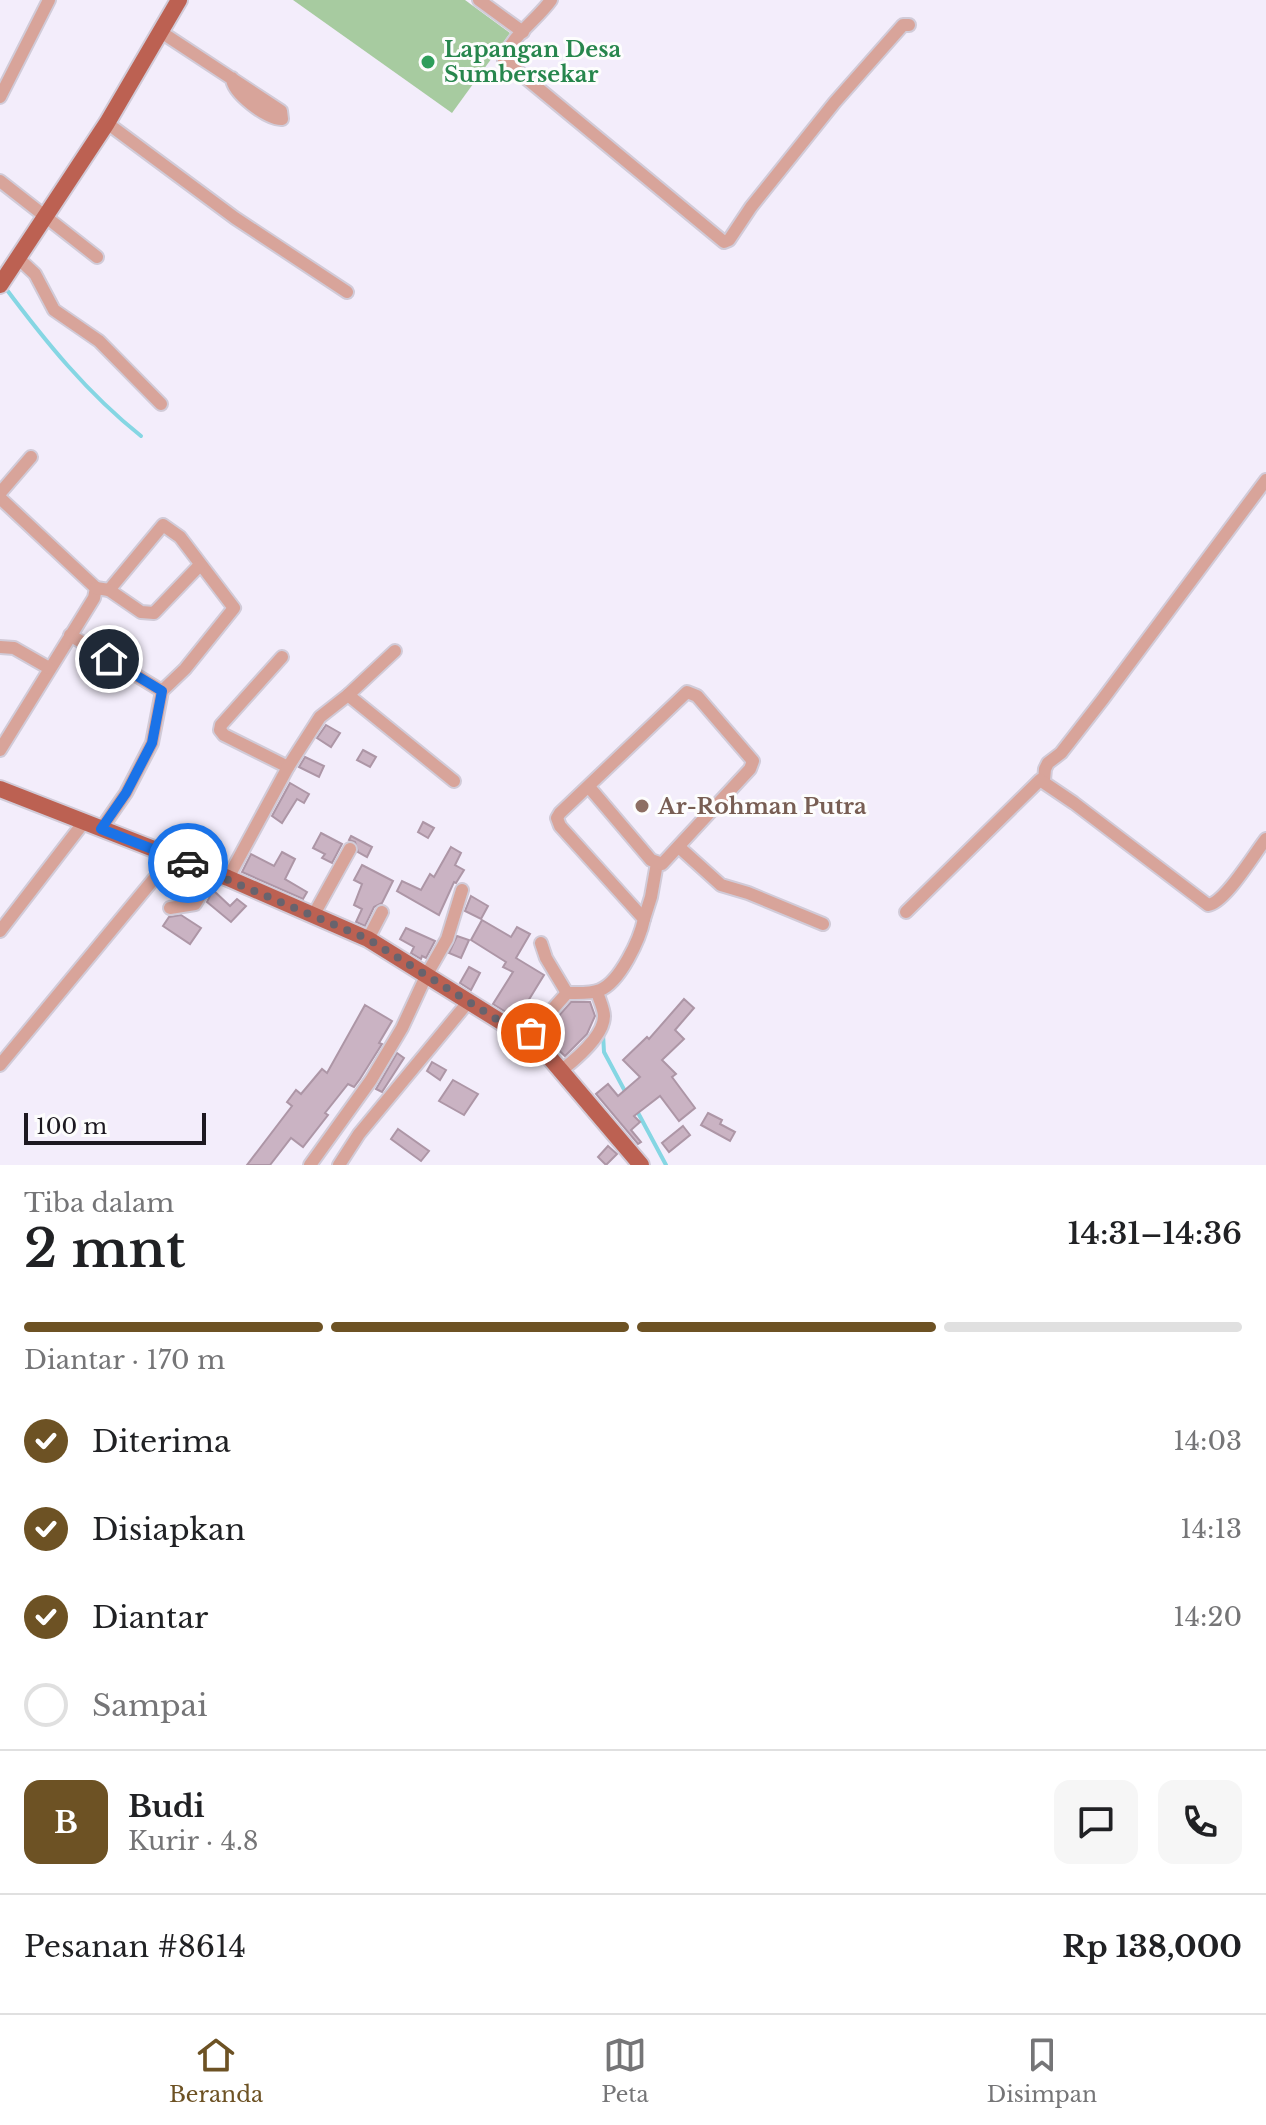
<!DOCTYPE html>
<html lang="id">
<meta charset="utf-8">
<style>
body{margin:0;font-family:"Libre Baskerville",serif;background:#f6f6f6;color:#202124;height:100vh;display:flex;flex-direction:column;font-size:30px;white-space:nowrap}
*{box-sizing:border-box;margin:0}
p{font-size:26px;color:#757577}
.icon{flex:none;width:44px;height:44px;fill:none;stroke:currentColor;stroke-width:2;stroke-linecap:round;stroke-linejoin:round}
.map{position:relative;height:1165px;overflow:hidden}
.side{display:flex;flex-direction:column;background:#fff;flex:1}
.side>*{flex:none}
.scale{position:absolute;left:24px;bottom:20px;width:182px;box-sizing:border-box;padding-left:8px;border:4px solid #1d1921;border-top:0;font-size:22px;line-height:28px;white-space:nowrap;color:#1d1921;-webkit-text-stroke:6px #fdfdfd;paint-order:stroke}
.pin{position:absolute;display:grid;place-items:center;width:68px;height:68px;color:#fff;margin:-34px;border:4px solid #fff;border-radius:50%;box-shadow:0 2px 8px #0007}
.courier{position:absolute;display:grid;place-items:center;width:80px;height:80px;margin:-40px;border:6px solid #1a73e8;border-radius:50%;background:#fff;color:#222;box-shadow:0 2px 10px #0007}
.summary em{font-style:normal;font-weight:600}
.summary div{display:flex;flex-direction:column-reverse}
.summary{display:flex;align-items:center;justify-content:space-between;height:136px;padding:0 24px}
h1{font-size:52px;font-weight:600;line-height:60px}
.bar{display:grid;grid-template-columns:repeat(4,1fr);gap:12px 8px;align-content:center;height:96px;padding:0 24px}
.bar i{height:10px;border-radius:6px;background:#e0e0e0}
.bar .on{background:#6d5224}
.bar p{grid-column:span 4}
.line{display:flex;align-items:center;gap:20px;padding:0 24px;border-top:2px solid #e0e0e0}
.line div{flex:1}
.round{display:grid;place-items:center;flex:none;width:84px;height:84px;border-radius:16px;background:#f6f6f6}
ol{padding:0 24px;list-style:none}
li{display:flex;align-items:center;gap:24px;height:88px}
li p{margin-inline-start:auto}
li .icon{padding:8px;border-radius:50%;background:#6d5224;color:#fff;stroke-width:4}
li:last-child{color:#757577}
li i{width:44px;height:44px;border:4px solid #e0e0e0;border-radius:50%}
.dock{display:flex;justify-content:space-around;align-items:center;height:112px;border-top:2px solid #e0e0e0;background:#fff;font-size:22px;color:#757577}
.dock a{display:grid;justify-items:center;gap:4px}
.dock .on{color:#6d5224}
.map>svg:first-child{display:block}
.green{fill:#a7cba0}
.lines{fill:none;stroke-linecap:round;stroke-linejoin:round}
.stream{stroke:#85d6e3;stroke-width:4}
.building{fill:#cab3c3;stroke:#ad96a6;stroke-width:2}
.minor-casing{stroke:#d1cbd8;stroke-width:16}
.major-casing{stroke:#d1cbd8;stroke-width:20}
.minor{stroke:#d8a49a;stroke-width:12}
.major{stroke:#bc6152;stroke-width:16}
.done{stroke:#68636d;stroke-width:8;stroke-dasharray:0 14.4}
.route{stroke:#1a73e8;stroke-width:10}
.leisure-dot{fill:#2e9e5b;stroke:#fdfdfd;stroke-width:3}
.education-dot{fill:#8d6e63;stroke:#fdfdfd;stroke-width:3}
.labels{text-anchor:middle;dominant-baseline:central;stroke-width:6;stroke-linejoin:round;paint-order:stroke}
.leisure-label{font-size:22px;font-weight:bold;fill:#27864d;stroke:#fdfdfd;text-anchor:start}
.education-label{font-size:22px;font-weight:bold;fill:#785e54;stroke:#fdfdfd;text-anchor:start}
</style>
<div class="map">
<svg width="1266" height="1165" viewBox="0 0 1266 1165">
<rect width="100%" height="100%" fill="#f3edfb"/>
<polygon class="green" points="293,0 465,0 510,33 452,113"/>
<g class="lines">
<g class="stream">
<path d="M 4,286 C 45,341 87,393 141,436"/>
<polyline points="603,1034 604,1052 627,1095"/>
<polyline points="636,1109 666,1165"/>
</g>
</g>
<g class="building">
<polygon points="326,725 340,733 331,747 317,738"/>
<polygon points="363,750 376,757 370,767 357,760"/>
<polygon points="305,757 324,766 319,777 299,767"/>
<polygon points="290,783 309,794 304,803 297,799 282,823 272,816"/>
<polygon points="423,822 434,828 428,838 418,832"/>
<polygon points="321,833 342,844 332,863 322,858 325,854 313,848"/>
<polygon points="351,836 372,847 367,857 358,852 355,842 349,840"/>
<polygon points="451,847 461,853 455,865 464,870 456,883 454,882 439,915 397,891 402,881 421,890 430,874 434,877"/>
<polygon points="282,852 295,859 285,879 307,892 303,899 242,872 251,854 274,866"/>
<polygon points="362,865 393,881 382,903 374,907 365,926 356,922 362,909 354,905 362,884 354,880"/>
<polygon points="213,890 230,906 237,899 246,906 231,922 207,902"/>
<polygon points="471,896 488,906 481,919 465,911"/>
<polygon points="181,915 201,928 190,944 163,926 169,917"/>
<polygon points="482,920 511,937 517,927 530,934 516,958 544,975 517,1019 493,1004 513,972 503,967 506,962 471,940"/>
<polygon points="406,928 435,941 426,958 422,956 421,959 411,953 414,947 400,939"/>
<polygon points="457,936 469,940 461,958 449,953"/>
<polygon points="469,967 480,973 471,990 460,983"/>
<polygon points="684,999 694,1008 675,1030 684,1039 662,1060 676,1074 672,1077 695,1108 679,1121 660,1096 634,1116 640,1122 631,1130 641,1142 638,1144 596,1094 608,1084 618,1096 640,1077 623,1060 647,1037 649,1039"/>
<polygon points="571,1002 590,1002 595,1016 587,1034 565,1056 542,1035"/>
<polygon points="365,1005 392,1021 379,1043 382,1044 360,1079 354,1087 348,1084 325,1113 328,1115 303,1147 291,1138 270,1165 247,1165 292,1106 287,1102 296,1090 301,1094 322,1069 327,1073"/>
<polygon points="397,1053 404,1058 382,1092 376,1089"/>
<polygon points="432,1062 446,1070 440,1080 427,1071"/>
<polygon points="453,1080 478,1094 464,1115 439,1101"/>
<polygon points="708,1113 722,1120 720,1124 735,1132 730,1141 701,1125"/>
<polygon points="683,1126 690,1135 669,1152 662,1143"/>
<polygon points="398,1129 429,1151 421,1161 391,1139"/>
<polygon points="608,1146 617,1154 606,1165 598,1157"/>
</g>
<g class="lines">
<g class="minor-casing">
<g id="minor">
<polyline points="479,0 523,32"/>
<path d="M 551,0 C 537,20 510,37 504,60 L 724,242 L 729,240 L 751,207 L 835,102 L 903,25 L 909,25"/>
<path d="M 161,32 L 281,111 L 282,119 C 268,120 232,93 232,78"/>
<polyline points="0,97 49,0"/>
<polyline points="107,123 235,218 347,292"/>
<polyline points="0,181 97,257"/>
<polyline points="19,259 35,274 54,310 99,341 161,404"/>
<polyline points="0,493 31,457"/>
<polyline points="0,498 96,588 94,598 0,750"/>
<polyline points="96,588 109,590 163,525 180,537 234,608 185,669 162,691 152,743 126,793 101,829"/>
<polyline points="109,590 141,612 154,613 199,566"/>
<polyline points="70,635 162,691"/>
<polyline points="0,647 14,648 49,668"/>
<polyline points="282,657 221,725 220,730 224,735 288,767"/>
<polyline points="348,695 395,651"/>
<polyline points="1044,780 1045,769 1048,763 1061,753 1103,699 1266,480"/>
<polyline points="680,848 721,885 748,893 823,924"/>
<polyline points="228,878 288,767 320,717 348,695 454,781"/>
<polyline points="170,908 195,904 213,873"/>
<path d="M 906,912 L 1040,780 L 1074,803 L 1208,905 C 1225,903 1254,854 1266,839"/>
<polyline points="313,916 350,849"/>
<polyline points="644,919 651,897 657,863"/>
<polyline points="0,931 84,822"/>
<polyline points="368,939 382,912"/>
<polyline points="541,943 546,958 567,993"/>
<path d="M 527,1038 L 567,993 C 577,993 591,994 600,990 C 620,982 640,939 644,919 L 560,826 L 557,818 L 560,813 L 687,692 L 697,696 L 753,761 L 750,769 L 662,864 L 651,860 L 589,787"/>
<polyline points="0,1065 172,857"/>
<path d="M 562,1070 C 576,1059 604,1036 604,1016 C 604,1009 599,999 597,992"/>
<polyline points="310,1165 371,1080 402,1028 427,974 447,939 462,890"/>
<polyline points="339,1165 359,1134 469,1001"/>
</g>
</g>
<g class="major-casing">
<g id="major">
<polyline points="0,285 107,123 179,0"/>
<polyline points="0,789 228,878 368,939 527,1038 545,1052 641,1165"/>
</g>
</g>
<use href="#minor" class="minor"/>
<use href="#major" class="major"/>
</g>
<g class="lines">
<polyline class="done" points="188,863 368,939 527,1038 531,1033"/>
<polyline class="route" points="109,659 162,691 152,743 126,793 101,829 188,863"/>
</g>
<circle class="leisure-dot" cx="428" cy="62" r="8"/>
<circle class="education-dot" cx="642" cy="806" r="8"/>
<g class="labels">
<g class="leisure-label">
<text x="444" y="49">Lapangan Desa<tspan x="444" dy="25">Sumbersekar</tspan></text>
</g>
<g class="education-label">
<text x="658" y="806">Ar-Rohman Putra</text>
</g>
</g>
</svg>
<div class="scale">100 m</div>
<div class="pin" style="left:531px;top:1033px;background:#ea580c"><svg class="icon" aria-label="bag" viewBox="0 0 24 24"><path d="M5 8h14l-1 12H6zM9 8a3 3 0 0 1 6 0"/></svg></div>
<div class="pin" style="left:109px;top:659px;background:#1f2937"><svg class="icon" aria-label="home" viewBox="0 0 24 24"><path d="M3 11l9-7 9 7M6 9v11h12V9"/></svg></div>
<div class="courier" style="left:188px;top:863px"><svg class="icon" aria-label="car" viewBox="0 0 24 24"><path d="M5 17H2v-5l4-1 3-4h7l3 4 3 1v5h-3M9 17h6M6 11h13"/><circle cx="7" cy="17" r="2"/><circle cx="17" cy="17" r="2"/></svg></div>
</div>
<section class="side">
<div class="summary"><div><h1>2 mnt</h1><p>Tiba dalam</p></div><em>14:31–14:36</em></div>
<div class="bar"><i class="on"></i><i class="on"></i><i class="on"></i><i></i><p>Diantar · 170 m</p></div>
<ol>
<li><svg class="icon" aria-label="check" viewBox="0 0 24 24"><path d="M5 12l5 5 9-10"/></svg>Diterima<p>14:03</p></li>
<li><svg class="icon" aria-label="check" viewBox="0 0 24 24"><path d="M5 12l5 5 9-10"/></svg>Disiapkan<p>14:13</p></li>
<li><svg class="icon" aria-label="check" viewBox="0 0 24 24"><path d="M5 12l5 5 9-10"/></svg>Diantar<p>14:20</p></li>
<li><i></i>Sampai</li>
</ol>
<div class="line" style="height:144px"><b class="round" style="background:#6d5224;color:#fff">B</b><div><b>Budi</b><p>Kurir · 4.8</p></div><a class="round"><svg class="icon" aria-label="chat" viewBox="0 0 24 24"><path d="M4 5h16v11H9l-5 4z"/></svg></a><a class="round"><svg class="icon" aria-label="phone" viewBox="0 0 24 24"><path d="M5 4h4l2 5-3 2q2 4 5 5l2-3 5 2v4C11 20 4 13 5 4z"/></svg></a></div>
<div class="line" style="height:104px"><div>Pesanan #8614</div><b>Rp 138,000</b></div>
</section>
<nav class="dock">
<a class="on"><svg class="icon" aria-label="home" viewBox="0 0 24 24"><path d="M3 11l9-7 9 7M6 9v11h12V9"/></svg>Beranda</a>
<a><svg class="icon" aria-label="map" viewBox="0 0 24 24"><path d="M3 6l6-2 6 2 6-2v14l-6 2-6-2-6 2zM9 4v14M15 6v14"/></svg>Peta</a>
<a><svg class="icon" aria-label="saved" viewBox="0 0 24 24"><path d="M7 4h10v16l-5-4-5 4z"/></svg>Disimpan</a>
</nav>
